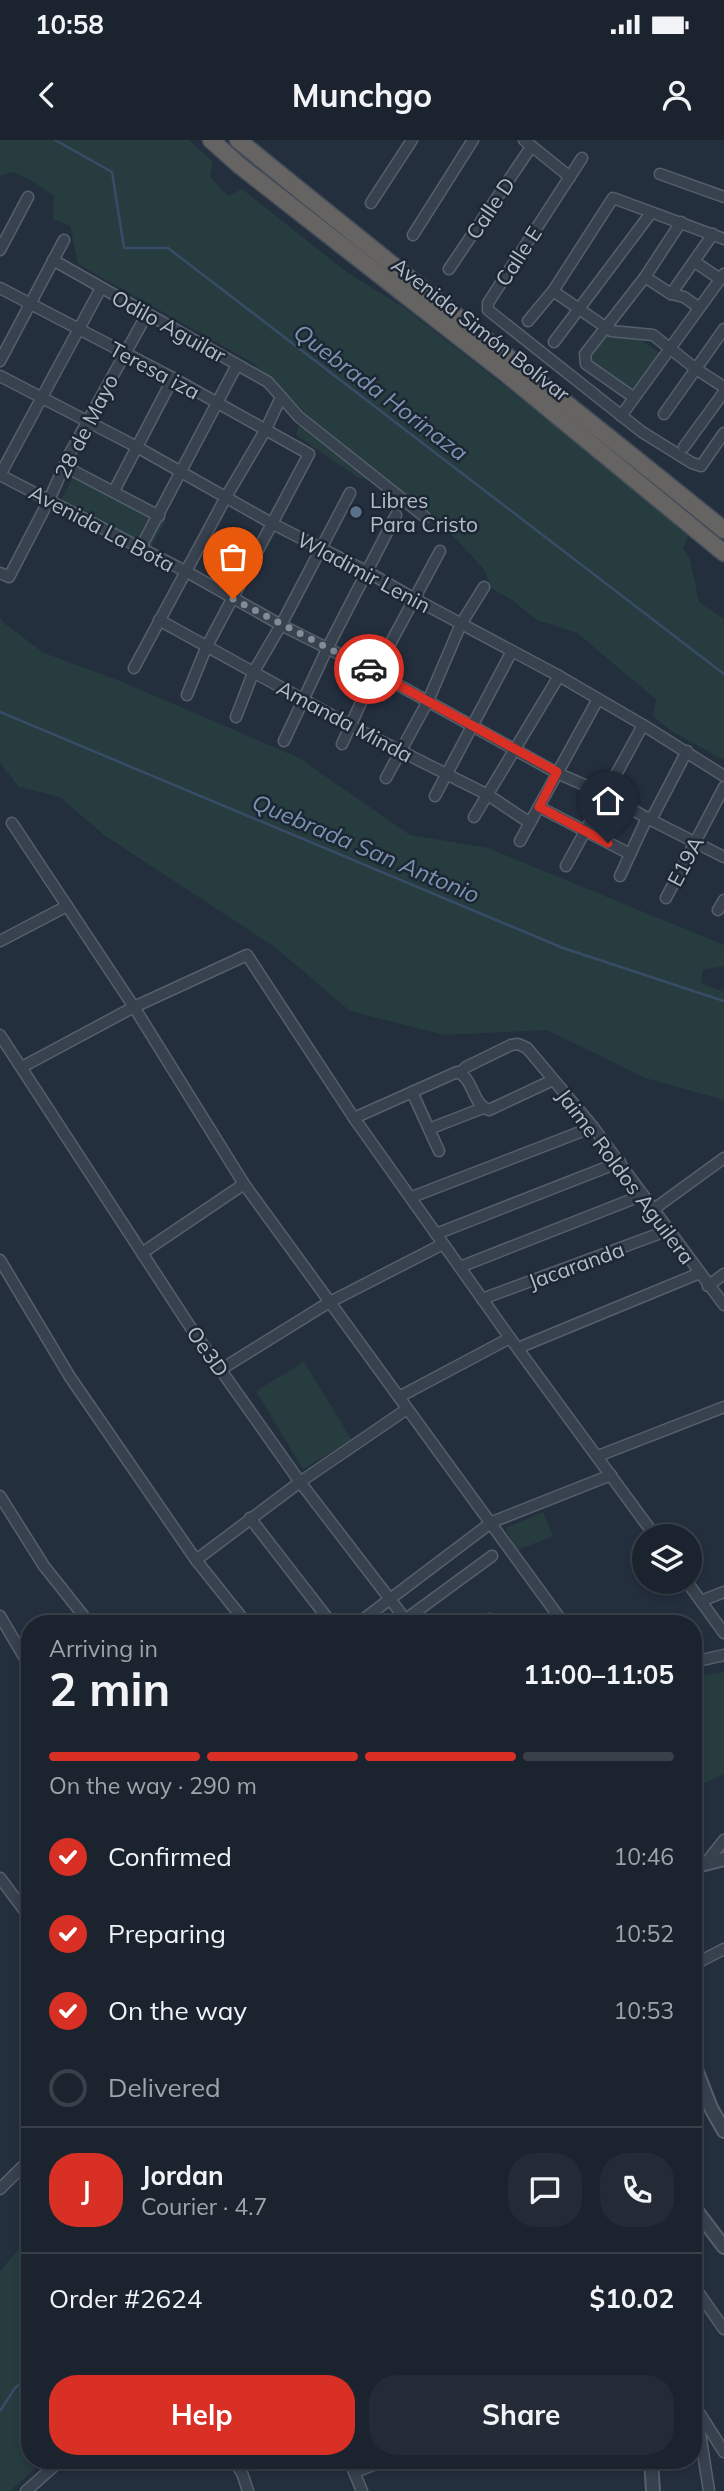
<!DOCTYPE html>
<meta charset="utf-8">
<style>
body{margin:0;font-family:Mulish,sans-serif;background:#242b36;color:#f1f3f6;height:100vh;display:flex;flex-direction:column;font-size:26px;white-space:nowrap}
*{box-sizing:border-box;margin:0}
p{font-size:23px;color:#a0a4aa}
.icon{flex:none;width:38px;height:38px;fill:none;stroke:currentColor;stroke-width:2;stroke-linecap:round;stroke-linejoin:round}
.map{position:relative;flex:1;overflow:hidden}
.details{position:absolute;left:21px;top:1475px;width:681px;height:854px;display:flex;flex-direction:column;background:#1b232e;border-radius:28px;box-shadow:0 4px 10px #0003,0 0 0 2px #39404a}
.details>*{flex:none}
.tools{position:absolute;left:632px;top:1384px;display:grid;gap:14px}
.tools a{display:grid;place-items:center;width:70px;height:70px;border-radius:50%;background:#1b232e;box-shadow:0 4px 10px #0003,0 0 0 2px #39404a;font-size:35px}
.pin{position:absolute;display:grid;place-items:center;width:60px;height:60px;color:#fff;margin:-72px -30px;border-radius:50% 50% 50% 0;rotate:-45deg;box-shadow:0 0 7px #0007}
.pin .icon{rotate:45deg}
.courier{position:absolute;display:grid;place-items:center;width:70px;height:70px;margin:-35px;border:5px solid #d93025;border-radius:50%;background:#fff;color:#222;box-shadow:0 2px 9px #0007}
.overview em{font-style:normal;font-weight:700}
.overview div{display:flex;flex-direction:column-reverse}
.overview{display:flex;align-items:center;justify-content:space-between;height:119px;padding:0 28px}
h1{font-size:46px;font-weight:700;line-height:52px}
.bar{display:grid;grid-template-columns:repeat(4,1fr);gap:10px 7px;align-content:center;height:84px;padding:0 28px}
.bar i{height:9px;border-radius:5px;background:#39404a}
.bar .active{background:#d93025}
.bar p{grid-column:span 4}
.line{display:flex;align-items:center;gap:18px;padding:0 28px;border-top:2px solid #39404a}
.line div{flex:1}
.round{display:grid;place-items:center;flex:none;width:74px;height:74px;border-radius:28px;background:#242b36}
ol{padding:0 28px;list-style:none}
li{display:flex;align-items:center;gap:21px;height:77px}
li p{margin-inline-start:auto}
li .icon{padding:7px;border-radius:50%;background:#d93025;color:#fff;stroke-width:4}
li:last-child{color:#a0a4aa}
li i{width:38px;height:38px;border:4px solid #39404a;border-radius:50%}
.action{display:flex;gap:14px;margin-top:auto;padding:14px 28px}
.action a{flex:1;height:80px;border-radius:28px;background:#d93025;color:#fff;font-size:28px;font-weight:700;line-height:80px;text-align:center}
.action a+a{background:#242b36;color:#f1f3f6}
.status{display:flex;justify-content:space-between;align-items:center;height:49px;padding:0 35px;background:#1b232e;direction:ltr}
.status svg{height:19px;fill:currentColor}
header{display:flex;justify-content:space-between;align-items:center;height:91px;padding:0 28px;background:#1b232e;font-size:32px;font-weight:700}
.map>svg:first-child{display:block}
.green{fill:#263c3f}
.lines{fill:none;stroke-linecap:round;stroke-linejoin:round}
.stream{stroke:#394c67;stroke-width:2.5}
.minor-casing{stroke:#565f6c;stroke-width:13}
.tertiary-casing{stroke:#565f6c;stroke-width:16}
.trunk-casing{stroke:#434c59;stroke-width:19}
.minor{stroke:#38414e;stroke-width:10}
.tertiary{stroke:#38414e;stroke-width:12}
.trunk{stroke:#656462;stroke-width:16}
.done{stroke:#828b98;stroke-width:7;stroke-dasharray:0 12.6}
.route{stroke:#d93025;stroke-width:9}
.service-dot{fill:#5c6f8a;stroke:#1d2633;stroke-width:2.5}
.labels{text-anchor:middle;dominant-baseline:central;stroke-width:5;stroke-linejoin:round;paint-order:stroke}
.street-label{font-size:21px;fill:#b4bcc9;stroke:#1d2633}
.poi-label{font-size:21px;fill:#b4bcc9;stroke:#1d2633;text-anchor:start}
.water-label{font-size:23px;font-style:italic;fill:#7c92b1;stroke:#1d2633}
</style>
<div class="status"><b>10:58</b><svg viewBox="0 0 49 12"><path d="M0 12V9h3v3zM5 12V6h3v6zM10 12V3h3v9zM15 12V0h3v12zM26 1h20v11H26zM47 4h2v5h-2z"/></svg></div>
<header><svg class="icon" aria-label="back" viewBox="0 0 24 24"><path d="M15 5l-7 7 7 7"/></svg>Munchgo<svg class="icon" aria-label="person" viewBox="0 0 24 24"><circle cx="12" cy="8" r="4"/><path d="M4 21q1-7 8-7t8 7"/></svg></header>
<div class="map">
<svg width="724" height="2351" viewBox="0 0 724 2351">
<rect width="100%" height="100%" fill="#242f3e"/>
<g class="green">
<polygon points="0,0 189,0 213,22 210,37 228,56 242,49 345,131 406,169 690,391 683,408 690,419 699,462 724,479 724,620 673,592 653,576 656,559 577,493 537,480 512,460 491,448 484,429 438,380 392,344 359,338 296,295 304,271 253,223 78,124 70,86 53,79 54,56 34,42 13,32 0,36"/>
<polygon points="606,194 612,198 636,196 661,214 633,254 586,219"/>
<polygon points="76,331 166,379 151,408 61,361"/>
<polygon points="0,477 4,483 44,513 120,541 299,618 410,695 488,708 724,805 724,826 703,830 701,843 724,852 724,960 645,938 547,890 444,895 350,871 276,808 104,695 60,657 19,647 0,623"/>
<polygon points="304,1222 352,1300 303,1329 256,1251"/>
<polygon points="543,1372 553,1396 515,1411 506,1388"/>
<polygon points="724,1532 724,1634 693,1648 693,1537"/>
<polygon points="25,2102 30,2104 30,2320 43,2321 10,2351 0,2351 0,2131"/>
</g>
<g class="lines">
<g class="stream">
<polyline points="55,0 112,32 124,108 168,108 724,534"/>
<polyline points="0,572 563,808 724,861"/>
<polyline points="0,2271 15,2248 30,2235"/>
</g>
<g class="minor-casing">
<g id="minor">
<polyline points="524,0 570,37"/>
<polyline points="582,18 488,163 488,170 642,292 692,323 701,326 724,293"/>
<polyline points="660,34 724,57"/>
<polyline points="371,63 412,0"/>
<polyline points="413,95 473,0"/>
<polyline points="0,110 28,57"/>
<polyline points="53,120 268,242 299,277 425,377"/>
<polyline points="695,122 720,139"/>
<polyline points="449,129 531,7"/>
<polyline points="645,137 671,154 684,157 698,167"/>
<polyline points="0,148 173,238 309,314 206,508 187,555"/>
<polyline points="101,148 0,335 187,432 281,485 375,532 557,633 605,654 647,678 724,717"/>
<polyline points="553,151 611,191 653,195 696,229 724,247"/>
<polyline points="671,154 713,94"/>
<polyline points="528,181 553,151 613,58 724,99"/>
<polyline points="554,202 651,73"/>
<polyline points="0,221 64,100"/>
<polyline points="0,236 137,307 273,384 366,431 413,458 559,536 643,585 724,636"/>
<polyline points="633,257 586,224 585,214 645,137 681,82"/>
<polyline points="664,274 724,189"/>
<polyline points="621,276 724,134"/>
<polyline points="684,307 724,252"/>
<polyline points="64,326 159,376"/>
<polyline points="114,351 173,238"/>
<polyline points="140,409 237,225"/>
<polyline points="0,433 9,437 49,360 70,313 147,174"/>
<polyline points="159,480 351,586 488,655 530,683"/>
<polyline points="134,528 226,357 266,289 281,257"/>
<polyline points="236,577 253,533 281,485 350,353"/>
<polyline points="284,601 327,509 396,375"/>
<polyline points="342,604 375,532 440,411"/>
<polyline points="386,638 428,561 461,484 484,447"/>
<polyline points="435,656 512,511"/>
<polyline points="539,667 630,714"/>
<polyline points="474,677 559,536"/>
<polyline points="651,680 687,611"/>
<polyline points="12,683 134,867 244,1044 564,1484"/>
<polyline points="520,701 598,559"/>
<polyline points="566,726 643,585"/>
<polyline points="620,736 647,678"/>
<polyline points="666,758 724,647"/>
<polyline points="718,770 724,760"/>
<polyline points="0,801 67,766"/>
<polyline points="0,895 191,1188 300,1342 409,1484"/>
<polyline points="22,927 134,867 247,815 354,978 510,1198 655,1396"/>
<polyline points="460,933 466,927 511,905 518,904 527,908 593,987 724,1165"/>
<polyline points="412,952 439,1011"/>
<path d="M 354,978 L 457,932 C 474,938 472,965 489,970 L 553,940"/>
<polyline points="429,989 483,968"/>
<polyline points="412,1057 593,987"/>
<polyline points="654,1069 724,1018"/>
<polyline points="436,1094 620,1022"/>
<polyline points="142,1113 244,1044"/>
<polyline points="0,1120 70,1237 196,1420 247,1484"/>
<polyline points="460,1127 643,1055"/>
<polyline points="708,1146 724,1134"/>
<polyline points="482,1159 669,1090"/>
<polyline points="518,1208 700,1133"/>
<polyline points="220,1230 328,1163 443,1104"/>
<polyline points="399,1257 510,1198"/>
<polyline points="598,1316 724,1267"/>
<polyline points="0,1356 44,1426 90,1484"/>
<polyline points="250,1378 332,1484"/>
<polyline points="196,1420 300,1342 407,1269"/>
<polyline points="687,1442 724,1493"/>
<polyline points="701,1461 724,1452"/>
<polyline points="0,1476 30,1527"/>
<polyline points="406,1479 492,1416"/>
<polyline points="489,1479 490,1484"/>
<polyline points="357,1484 492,1382 611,1335"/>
<polyline points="693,1522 724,1515"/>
<polyline points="705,1724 724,1700"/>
<polyline points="0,1738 30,1778"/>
<polyline points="693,1825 724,1809"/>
<polyline points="0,2049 30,2019"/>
<polyline points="693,2145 724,2189"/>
<polyline points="693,2248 709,2351"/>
<polyline points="700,2274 724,2312"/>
<polyline points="233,2320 242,2333 248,2351"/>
<polyline points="349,2320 362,2351"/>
<polyline points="355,2332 387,2320"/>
<polyline points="26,2351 61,2320"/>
</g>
</g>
<g class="tertiary-casing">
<g id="tertiary">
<polyline points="693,1727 724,1719"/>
<polyline points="693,1922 711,1968 724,1991"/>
<polyline points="693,2066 724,2107"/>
<polyline points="651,2320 653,2351"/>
</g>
</g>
<g class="trunk-casing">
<g id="trunk">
<polyline points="211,0 239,25 505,233 724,413"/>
<path d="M 238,0 C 399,132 563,259 724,390"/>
</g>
</g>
<use href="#minor" class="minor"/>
<use href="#tertiary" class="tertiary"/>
<use href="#trunk" class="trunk"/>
</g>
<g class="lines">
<polyline class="done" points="233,459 369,529"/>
<polyline class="route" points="369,529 557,632 539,667 608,703"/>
</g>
<circle class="service-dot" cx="356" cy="372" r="7"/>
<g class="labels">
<g class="street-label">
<text transform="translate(490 68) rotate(-56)">Calle D</text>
<text transform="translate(518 116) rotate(-57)">Calle E</text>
<text transform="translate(169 186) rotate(29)">Odilo Aguilar</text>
<text transform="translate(481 189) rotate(38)">Avenida Simón Bolívar</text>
<text transform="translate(155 230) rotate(28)">Teresa iza</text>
<text transform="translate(86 286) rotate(-63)">28 de Mayo</text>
<text transform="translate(102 388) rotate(28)">Avenida La Bota</text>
<text transform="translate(364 432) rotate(28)">Wladimir Lenin</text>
<text transform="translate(345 581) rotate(28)">Amanda Minda</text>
<text transform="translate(685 721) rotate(-62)">E19A</text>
<text transform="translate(626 1036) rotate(53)">Jaime Roldos Aguilera</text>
<text transform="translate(576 1125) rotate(-20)">Jacaranda</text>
<text transform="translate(208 1211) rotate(55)">Oe3D</text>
</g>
<g class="poi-label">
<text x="370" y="360">Libres<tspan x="370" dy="24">Para Cristo</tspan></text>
</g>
<g class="water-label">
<text transform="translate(381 252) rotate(37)">Quebrada Horinaza</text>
<text transform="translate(366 708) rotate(23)">Quebrada San Antonio</text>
</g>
</g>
</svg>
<div class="tools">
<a><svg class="icon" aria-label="layers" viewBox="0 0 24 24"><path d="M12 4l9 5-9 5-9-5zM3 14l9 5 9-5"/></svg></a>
</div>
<div class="pin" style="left:233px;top:459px;background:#ea580c"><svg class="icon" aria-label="bag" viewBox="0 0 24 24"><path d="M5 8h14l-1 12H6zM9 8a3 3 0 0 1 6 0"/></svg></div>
<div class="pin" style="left:608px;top:703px;background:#1f2937"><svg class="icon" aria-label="home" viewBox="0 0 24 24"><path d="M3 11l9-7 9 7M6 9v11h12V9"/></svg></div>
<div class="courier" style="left:369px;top:529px"><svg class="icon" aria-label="car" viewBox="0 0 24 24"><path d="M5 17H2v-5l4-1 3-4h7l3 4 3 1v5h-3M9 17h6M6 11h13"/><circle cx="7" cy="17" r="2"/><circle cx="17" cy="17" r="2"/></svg></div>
<section class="details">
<div class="overview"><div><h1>2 min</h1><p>Arriving in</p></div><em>11:00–11:05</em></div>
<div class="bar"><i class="active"></i><i class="active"></i><i class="active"></i><i></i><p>On the way · 290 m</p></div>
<ol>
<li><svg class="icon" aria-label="check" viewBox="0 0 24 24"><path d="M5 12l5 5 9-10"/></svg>Confirmed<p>10:46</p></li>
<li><svg class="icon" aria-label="check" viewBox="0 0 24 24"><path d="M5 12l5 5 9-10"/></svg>Preparing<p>10:52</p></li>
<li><svg class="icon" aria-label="check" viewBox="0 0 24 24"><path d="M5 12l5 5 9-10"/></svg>On the way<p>10:53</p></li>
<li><i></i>Delivered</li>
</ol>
<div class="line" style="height:126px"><b class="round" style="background:#d93025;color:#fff">J</b><div><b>Jordan</b><p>Courier · 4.7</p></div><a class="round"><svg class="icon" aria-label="chat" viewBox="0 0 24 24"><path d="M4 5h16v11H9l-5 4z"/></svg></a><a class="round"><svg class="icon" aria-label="phone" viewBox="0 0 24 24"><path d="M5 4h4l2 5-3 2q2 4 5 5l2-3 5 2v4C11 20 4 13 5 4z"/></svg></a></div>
<div class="line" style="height:91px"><div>Order #2624</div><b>$10.02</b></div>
<div class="action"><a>Help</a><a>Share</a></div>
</section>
</div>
